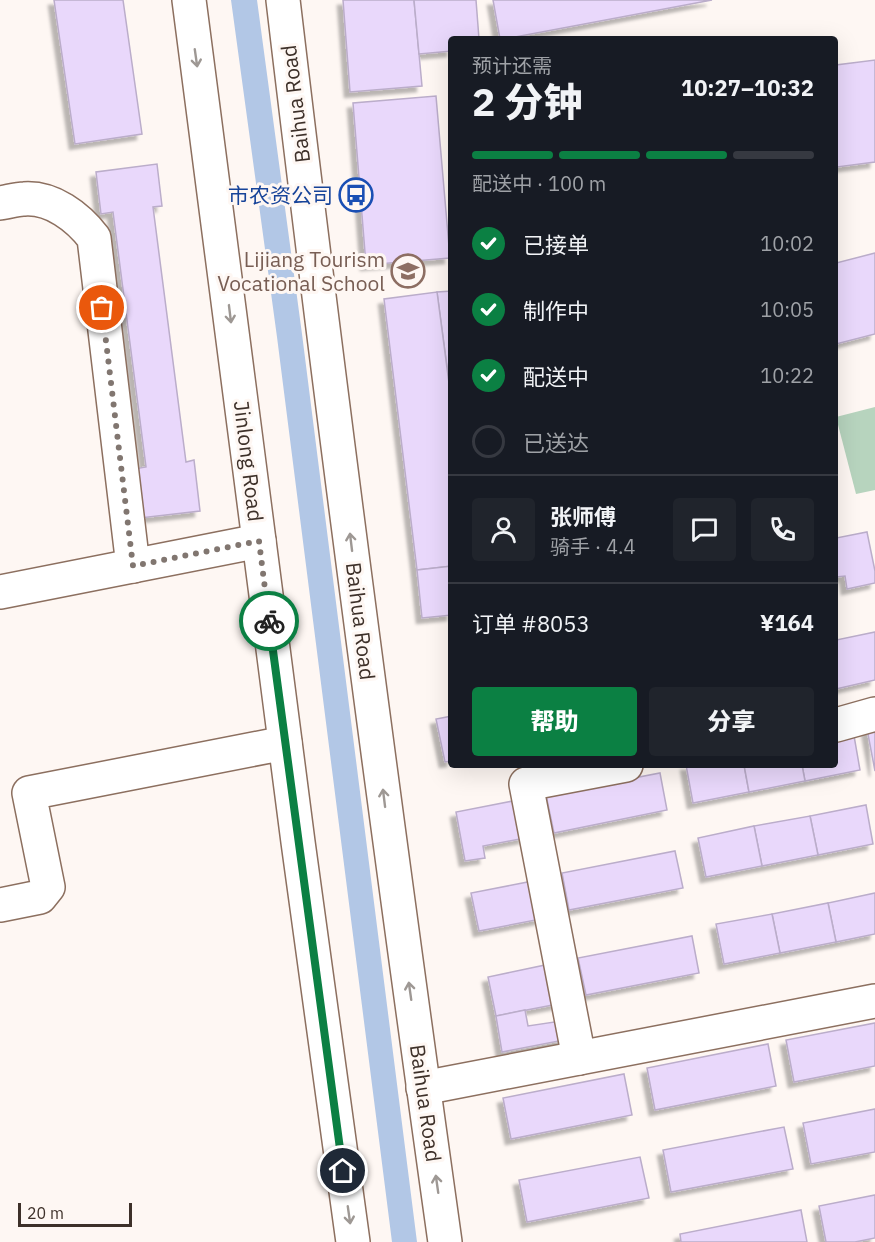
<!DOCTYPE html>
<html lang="zh">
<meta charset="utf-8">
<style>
body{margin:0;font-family:"IBM Plex Sans","Noto Sans SC",sans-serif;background:#20242c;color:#f1f3f6;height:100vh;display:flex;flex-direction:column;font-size:22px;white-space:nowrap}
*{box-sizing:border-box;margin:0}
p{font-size:20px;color:#9ea1a6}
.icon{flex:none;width:33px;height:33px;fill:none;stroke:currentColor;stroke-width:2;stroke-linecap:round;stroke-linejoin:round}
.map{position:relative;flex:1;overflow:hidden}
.panel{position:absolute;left:448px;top:36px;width:390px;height:732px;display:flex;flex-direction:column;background:#171b24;border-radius:6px;box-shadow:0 6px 24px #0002}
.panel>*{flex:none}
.scale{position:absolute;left:18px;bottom:15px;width:114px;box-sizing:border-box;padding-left:6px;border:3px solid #3d3029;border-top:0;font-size:16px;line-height:21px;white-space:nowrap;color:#3d3029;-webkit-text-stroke:4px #fef7f3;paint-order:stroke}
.pin{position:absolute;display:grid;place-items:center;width:51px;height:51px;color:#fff;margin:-26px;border:3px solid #fff;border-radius:50%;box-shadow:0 2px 6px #0007}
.courier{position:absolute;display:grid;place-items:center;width:60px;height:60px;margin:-30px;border:4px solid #0b8043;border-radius:50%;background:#fff;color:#222;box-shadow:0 2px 8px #0007}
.headline em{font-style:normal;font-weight:800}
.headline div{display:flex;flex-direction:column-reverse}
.headline{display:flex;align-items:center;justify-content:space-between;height:102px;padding:0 24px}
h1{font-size:39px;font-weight:800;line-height:45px}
.bar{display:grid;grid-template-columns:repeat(4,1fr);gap:9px 6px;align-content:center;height:72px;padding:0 24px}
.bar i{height:8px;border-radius:4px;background:#363941}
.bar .current{background:#0b8043}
.bar p{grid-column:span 4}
.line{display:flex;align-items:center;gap:15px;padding:0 24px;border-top:2px solid #363941}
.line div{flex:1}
.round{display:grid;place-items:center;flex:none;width:63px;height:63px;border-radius:6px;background:#20242c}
ol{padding:0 24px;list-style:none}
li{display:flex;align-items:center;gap:18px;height:66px}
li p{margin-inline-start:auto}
li .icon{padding:6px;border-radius:50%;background:#0b8043;color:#fff;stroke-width:4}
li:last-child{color:#9ea1a6}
li i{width:33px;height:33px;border:3px solid #363941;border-radius:50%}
.button{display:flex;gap:12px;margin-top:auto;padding:12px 24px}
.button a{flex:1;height:69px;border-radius:6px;background:#0b8043;color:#fff;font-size:24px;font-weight:800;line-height:69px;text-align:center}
.button a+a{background:#20242c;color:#f1f3f6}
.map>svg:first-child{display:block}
.green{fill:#b7d4be}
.water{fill:#b2c7e6}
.building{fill:#e9d8fb;stroke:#bbadca;stroke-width:1.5;filter:url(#shadow)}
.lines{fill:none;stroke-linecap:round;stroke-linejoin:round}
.minor-casing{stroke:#8c6f5f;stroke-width:36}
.major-casing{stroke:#8c6f5f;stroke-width:36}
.minor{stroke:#fff;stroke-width:33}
.major{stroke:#fff;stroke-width:33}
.oneway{stroke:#9e9894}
.done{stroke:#817670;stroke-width:6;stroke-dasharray:0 10.8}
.route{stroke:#0b8043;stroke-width:8}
.labels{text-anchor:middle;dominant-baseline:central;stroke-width:6;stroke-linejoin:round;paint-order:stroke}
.street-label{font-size:21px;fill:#3d3029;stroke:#fef7f3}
.transit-label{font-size:21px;fill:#164399;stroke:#fef7f3;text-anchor:end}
.education-label{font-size:21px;fill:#785e54;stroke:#fef7f3;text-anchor:end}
</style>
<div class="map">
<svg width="875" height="1242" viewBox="0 0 875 1242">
<defs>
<filter id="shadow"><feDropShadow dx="-5.5" dy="5.5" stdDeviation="1.5" flood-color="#0004"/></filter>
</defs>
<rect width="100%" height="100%" fill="#fef7f3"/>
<polygon class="green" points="875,407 875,490 856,494 836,417"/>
<polygon class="water" points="231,0 257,0 302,334 417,1242 392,1242 277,337"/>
<g class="building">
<polygon points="54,0 123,0 142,134 75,144"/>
<polygon points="343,0 414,0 422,86 350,92"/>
<polygon points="414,0 476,0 479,39 452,39 452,51 419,54"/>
<polygon points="493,0 712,0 504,39 500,39"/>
<polygon points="875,60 875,162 837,167 836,153 836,65"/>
<polygon points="436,96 450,258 366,265 353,103"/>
<polygon points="157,164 162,206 153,207 186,462 194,460 200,511 140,518 134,469 146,467 113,212 101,214 96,172"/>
<polygon points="875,253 875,334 836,344 836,263"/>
<polygon points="452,291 452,374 448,374 437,292"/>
<polygon points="437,292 452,406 452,566 417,570 384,299"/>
<polygon points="867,532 875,571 875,583 847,589 845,576 836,577 836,538"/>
<polygon points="452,566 452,615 422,618 417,570"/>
<polygon points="875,632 875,680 836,689 836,640"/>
<polygon points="452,716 452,761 445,762 436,719"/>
<polygon points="875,727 875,771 867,729"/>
<polygon points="853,730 860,770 805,781 802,765 836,765 836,734"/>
<polygon points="686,765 744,765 749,792 693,803"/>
<polygon points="744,765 802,765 805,781 749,792"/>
<polygon points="660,773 667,810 554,833 546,795"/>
<polygon points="518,800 525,838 483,846 485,858 465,861 456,812"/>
<polygon points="866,805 873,844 818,855 810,816"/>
<polygon points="810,816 818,855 762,866 754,826"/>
<polygon points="754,826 762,866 706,877 698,838"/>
<polygon points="675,851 683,888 569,910 562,873"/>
<polygon points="533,881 541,919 479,931 471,893"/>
<polygon points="875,893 875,934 836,942 828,903"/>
<polygon points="828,903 836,942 780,953 772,914"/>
<polygon points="772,914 780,953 724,964 716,924"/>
<polygon points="692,936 699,973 586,995 578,958"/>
<polygon points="550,964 558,1004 496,1016 488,977"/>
<polygon points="525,1010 528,1026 561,1021 564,1040 502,1052 496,1016"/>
<polygon points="875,1023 875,1066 794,1082 786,1040"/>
<polygon points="768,1044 776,1086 655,1110 647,1068"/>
<polygon points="624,1074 632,1115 511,1139 503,1098"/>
<polygon points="875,1109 875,1152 811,1164 803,1123"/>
<polygon points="784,1127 793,1169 671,1192 663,1150"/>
<polygon points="640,1157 649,1198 527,1222 519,1180"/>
<polygon points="875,1195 875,1238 855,1242 826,1242 819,1206"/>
<polygon points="801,1210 807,1242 681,1242 680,1234"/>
</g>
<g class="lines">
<g class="minor-casing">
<g id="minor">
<path d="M 0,203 C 8,202 16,199 24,199 C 52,197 78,217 94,238 L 133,566"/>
<polyline points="0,592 259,541"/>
<polyline points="836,725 875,714"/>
<polyline points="0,905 40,897 48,887 29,793 285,743"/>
<polyline points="579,1058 526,784 626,765"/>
<polyline points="423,1088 875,1001"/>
</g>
</g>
<g class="major-casing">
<g id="major">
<polyline points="189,0 298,842 353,1242"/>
<path d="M 283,0 C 332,415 387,828 445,1242"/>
</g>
</g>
<use href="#minor" class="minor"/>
<use href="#major" class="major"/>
</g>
<defs><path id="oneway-shaft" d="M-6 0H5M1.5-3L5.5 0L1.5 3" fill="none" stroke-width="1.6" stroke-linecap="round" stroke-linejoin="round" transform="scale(1.5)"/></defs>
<g class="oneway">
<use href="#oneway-shaft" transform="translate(196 58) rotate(82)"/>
<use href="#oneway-shaft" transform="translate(230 314) rotate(83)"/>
<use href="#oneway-shaft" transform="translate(351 542) rotate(-97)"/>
<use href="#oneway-shaft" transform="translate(384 798) rotate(-97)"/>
<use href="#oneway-shaft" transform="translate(410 991) rotate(-98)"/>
<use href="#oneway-shaft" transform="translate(437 1184) rotate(-98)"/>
<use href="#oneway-shaft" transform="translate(349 1215) rotate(82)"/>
</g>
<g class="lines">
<polyline class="done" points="102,308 133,566 259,541 269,621"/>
<polyline class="route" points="269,621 343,1171"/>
</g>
<defs>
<g id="bus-ring" transform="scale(1.725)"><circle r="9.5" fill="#fef7f3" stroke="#1a4fb4" stroke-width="1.5"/><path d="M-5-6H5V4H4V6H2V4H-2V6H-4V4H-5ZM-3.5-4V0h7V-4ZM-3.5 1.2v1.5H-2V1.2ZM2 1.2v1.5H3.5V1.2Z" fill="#1a4fb4"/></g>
<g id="school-ring" transform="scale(1.725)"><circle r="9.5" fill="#fef7f3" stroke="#8d6e63" stroke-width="1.5"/><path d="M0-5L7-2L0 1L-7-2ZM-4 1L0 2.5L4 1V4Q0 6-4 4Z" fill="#8d6e63"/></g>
</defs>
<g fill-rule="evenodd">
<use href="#bus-ring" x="356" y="195"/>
<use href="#school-ring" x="408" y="271"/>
</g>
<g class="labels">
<g class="street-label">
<text transform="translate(295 104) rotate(-97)">Baihua Road</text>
<text transform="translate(249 461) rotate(83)">Jinlong Road</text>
<text transform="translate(361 621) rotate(83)">Baihua Road</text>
<text transform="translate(426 1103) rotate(82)">Baihua Road</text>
</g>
<g class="transit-label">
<text x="333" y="195">市农资公司</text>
</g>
<g class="education-label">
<text x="385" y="259">Lijiang Tourism<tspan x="385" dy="24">Vocational School</tspan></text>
</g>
</g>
</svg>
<div class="scale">20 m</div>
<div class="pin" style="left:102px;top:308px;background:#ea580c"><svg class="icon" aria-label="bag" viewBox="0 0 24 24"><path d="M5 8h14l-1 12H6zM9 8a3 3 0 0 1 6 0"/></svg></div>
<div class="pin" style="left:343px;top:1171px;background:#1f2937"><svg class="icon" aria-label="home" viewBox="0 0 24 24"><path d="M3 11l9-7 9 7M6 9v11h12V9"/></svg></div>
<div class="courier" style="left:269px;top:621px"><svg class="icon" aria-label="bike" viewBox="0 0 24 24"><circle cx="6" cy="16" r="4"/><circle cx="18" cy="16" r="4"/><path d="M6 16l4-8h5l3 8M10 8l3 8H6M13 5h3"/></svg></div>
<section class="panel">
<div class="headline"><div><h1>2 分钟</h1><p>预计还需</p></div><em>10:27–10:32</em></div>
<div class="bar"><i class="current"></i><i class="current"></i><i class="current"></i><i></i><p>配送中 · 100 m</p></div>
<ol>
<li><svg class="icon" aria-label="check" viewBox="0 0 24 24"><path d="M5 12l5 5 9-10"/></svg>已接单<p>10:02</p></li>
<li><svg class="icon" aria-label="check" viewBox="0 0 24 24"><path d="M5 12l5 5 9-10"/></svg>制作中<p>10:05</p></li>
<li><svg class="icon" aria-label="check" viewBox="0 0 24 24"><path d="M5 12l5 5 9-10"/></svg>配送中<p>10:22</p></li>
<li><i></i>已送达</li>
</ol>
<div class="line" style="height:108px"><a class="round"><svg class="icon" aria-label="person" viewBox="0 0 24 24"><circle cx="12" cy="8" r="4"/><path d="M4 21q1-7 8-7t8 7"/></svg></a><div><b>张师傅</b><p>骑手 · 4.4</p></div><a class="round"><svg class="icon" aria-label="chat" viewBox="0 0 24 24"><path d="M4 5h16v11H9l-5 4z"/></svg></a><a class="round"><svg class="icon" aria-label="phone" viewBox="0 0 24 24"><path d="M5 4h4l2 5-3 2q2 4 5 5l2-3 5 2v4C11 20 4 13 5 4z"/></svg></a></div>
<div class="line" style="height:78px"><div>订单 #8053</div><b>¥164</b></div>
<div class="button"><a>帮助</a><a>分享</a></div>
</section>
</div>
